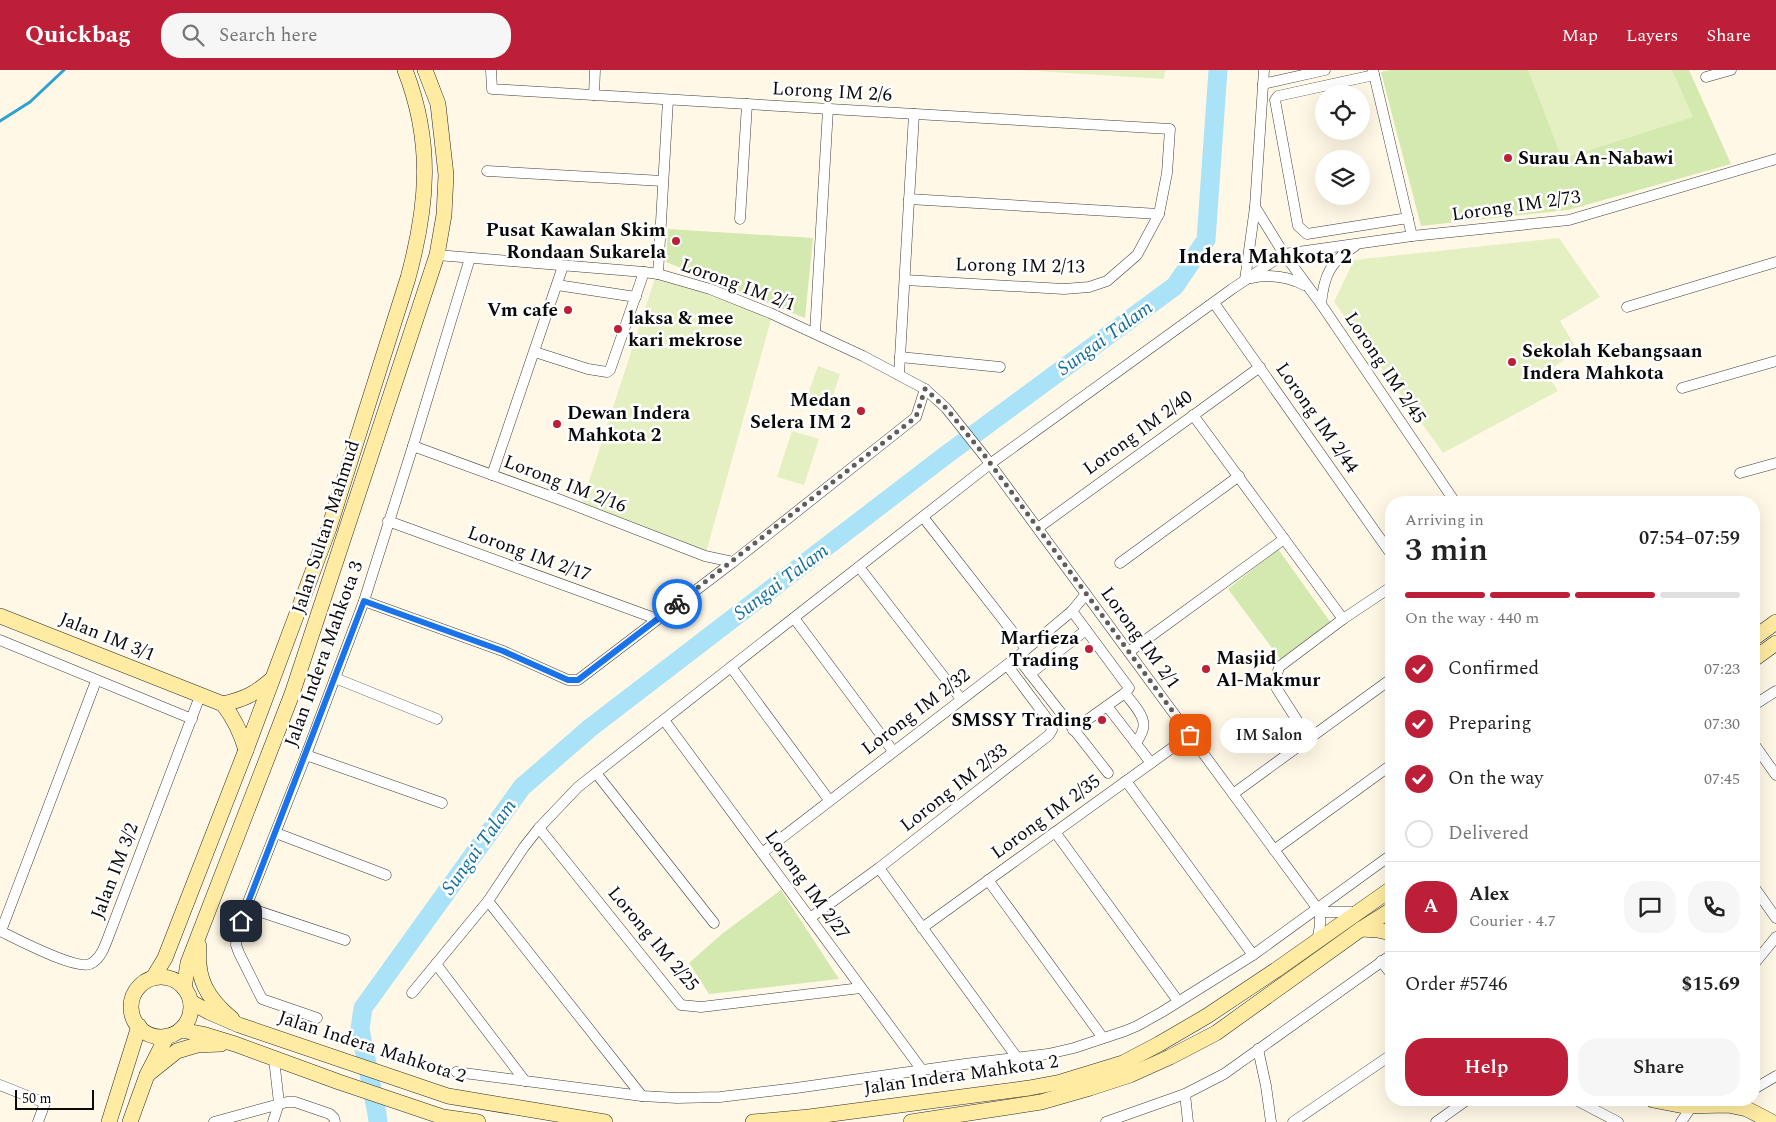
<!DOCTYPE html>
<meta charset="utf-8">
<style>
body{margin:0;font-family:Spectral,serif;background:#f6f6f6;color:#222;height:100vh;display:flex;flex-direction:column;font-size:19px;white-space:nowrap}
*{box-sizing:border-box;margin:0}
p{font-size:16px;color:#767676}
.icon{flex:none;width:28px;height:28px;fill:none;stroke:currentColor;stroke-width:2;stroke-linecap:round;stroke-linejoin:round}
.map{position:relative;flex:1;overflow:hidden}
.details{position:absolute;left:1385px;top:426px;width:375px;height:610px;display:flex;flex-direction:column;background:#fff;border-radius:20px;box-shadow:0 5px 20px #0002}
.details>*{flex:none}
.buttons{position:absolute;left:1315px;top:15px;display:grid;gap:10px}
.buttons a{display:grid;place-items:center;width:55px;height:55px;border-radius:50%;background:#fff;box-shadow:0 5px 20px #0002;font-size:25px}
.scale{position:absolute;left:15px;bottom:12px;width:79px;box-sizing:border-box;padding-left:5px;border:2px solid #0a0a0a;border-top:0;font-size:14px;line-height:18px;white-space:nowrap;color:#0a0a0a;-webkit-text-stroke:4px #fff;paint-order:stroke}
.pin{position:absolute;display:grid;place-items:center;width:42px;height:42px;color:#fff;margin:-21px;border-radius:10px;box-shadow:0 2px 8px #0006}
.courier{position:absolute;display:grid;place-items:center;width:50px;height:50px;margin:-25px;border:4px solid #1a73e8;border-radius:50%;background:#fff;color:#222;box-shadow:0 1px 6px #0007}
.bubble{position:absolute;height:35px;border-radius:18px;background:#fff;box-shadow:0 5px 20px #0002;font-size:16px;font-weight:600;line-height:35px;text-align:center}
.head em{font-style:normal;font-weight:600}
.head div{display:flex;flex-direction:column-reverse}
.head{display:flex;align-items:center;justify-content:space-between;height:85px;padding:0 20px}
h1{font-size:32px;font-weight:600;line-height:38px}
.bar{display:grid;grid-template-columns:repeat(4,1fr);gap:8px 5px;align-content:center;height:60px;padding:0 20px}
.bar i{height:6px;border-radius:4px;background:#e0e0e0}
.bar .selected{background:#bc1f37}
.bar p{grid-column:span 4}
.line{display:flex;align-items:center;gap:12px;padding:0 20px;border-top:1px solid #e0e0e0}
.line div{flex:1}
.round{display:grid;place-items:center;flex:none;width:52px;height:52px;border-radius:20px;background:#f6f6f6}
ol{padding:0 20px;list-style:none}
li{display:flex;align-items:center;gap:15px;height:55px}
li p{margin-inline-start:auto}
li .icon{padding:5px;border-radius:50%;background:#bc1f37;color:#fff;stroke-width:4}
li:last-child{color:#767676}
li i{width:28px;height:28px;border:2px solid #e0e0e0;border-radius:50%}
.cta{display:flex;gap:10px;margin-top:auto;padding:10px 20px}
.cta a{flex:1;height:58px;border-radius:20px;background:#bc1f37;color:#fff;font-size:20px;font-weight:600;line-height:58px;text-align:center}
.cta a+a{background:#f6f6f6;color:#222}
header{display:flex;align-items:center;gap:30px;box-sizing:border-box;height:70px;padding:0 25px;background:#bc1f37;color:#fff}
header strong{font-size:24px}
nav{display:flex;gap:28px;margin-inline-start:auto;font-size:18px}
.search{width:350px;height:45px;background:#f6f6f6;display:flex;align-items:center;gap:12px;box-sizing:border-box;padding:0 18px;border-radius:20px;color:#767676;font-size:19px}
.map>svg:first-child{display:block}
.green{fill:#d4e9b0}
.pitch{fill:#e5f0c2}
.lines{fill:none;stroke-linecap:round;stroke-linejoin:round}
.stream{stroke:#2fa1d0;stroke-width:3}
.river{stroke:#aae3f8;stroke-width:19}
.street-casing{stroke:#3d3d3d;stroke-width:11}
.secondary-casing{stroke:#2c2c2c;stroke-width:16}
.street{stroke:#fff;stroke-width:10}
.secondary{stroke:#ffeba1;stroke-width:15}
.done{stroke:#605d57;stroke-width:5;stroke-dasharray:0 9}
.route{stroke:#1a73e8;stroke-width:6}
.poi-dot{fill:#bc1f37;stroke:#fff;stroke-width:2}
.labels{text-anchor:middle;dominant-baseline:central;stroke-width:5;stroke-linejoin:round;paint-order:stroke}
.street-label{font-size:19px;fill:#0a0a0a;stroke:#fff}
.poi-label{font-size:19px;font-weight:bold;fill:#0a0a0a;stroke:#fff;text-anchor:start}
.water-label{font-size:20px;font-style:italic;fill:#116f9d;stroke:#fff}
.quarter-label{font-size:21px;font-weight:bold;fill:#0a0a0a;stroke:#fff}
</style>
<header>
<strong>Quickbag</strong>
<div class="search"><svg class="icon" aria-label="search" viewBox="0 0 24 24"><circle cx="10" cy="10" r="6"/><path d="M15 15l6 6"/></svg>Search here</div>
<nav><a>Map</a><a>Layers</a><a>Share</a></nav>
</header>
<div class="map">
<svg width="1776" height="1052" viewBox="0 0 1776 1052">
<rect width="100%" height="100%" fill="#fff8e6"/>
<g class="green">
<polygon points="1390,0 1689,0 1731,94 1568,140 1421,156 1381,2"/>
<polygon points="668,159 813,168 805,248 666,192"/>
<polygon points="1278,479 1331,553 1281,590 1228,519"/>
<polygon points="781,820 839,909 709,924 689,893 723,863"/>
</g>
<g class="pitch">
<polygon points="1020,0 1165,0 1164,9"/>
<polygon points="1528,0 1672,0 1693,47 1562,89"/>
<polygon points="1559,168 1600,227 1560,251 1578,281 1546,302 1558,321 1443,383 1334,232 1354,190"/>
<polygon points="657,202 710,220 771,250 705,486 580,439"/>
<polygon points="818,296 840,304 828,341 805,333"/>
<polygon points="792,361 819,369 804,415 777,407"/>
</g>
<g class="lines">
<polyline class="stream" points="0,51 30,32 64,0"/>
<polyline class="river" points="378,1052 377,1044 360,959 363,938 522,717 590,658 942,388 1175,216 1206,170 1218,0"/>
<g class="street-casing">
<g id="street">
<polyline points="491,0 492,19 1170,59 1167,103 1159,144 1137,185 1107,211 1089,217 1064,219 905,210"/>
<polyline points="1373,0 1412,166"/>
<polyline points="1374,5 1278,26 1275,30 1298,156 1307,164 1408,148"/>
<polyline points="1706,7 1731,0"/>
<polyline points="1263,14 1325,0"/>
<polyline points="594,25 595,0"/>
<polyline points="487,101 663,111"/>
<polyline points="909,129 1159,144"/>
<polyline points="1255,137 1284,184 1321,234 1455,432"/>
<polyline points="740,149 747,34"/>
<polyline points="437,185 644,202 658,204 710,219 770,243 863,286 925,319 946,338 985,387 1320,842 1320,855 1317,872"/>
<polyline points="658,204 668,30"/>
<path d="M 1251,208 C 1270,204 1287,206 1304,215"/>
<polyline points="1245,210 1255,137 1264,0"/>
<polyline points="557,215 636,227"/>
<polyline points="1214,233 1391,484"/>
<path d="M 1321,234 C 1324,205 1330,192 1355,176"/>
<polyline points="1627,237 1776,192"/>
<polyline points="815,263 828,39"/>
<polyline points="535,282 588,299 607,302 610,300 644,202"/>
<polyline points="900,287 1000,297"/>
<polyline points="899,305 914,44"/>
<polyline points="1682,318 1776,291"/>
<polyline points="1193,345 1343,549"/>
<polyline points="1740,403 1776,393"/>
<polyline points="492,405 563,196"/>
<polyline points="923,447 1026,579"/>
<polyline points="388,451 657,549"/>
<polyline points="1038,458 1260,297"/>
<polyline points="733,492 916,347 925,319"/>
<polyline points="1120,493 1239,406"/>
<polyline points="859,497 961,629"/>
<polyline points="364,531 503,581 568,610 578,610 733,492 705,486 558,429 413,376"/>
<polyline points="1072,541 1129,618 1125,623 1073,660"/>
<polyline points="794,548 893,681"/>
<polyline points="0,570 192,649"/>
<polyline points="1129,582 1284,469"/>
<polyline points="1017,587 1108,703"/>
<polyline points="731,597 829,730"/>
<polyline points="1030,604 1086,560"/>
<polyline points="335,608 437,649"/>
<path d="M 1125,623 C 1131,632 1147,647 1143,659 C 1142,664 1138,669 1136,674"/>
<polyline points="1754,635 1776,621"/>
<polyline points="1107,636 1151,693"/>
<polyline points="664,650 922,1000"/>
<polyline points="1309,669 1277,619 1276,608 1279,597 1343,549 1391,517"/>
<polyline points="1754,674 1776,705"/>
<polyline points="306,685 442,733"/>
<polyline points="596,703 714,853"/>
<polyline points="1126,711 1253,885"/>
<polyline points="1233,724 1391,609"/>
<polyline points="539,758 681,935 701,937 861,918"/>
<polyline points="1055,762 1178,931"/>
<polyline points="276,763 386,805"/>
<polyline points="1274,780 1391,695"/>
<polyline points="762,783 1017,587 1072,541 1086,524"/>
<polyline points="879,798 1018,989"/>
<polyline points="988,810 1103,968"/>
<polyline points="1754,817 1776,848"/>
<polyline points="488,831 642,1026"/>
<polyline points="246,837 345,870"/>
<polyline points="1320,842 1359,842"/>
<polyline points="810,848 879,798 1049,665 1052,660 1049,651 1007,595"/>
<polyline points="922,858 1190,665"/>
<path d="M 0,861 C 17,869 75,900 90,894 C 99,890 103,881 106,873 L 200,626"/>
<polyline points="1,861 96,611"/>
<polyline points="1381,891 1391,904"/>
<polyline points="436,894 525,1011"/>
<polyline points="1754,894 1776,867"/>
<polyline points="412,923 488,831 524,777 539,758 578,717 990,394 1232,219 1284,184 1412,166 1569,150 1776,89"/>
<polyline points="317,948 262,929 239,883 236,875 237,865 246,837 306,685 364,531 413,376 470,188"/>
<polyline points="1258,979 1266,1016 1271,1052"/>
<polyline points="456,1002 642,1026 677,1028 720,1027 796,1018 965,994 1048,984 1074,978 1125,961 1137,956 1162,942 1253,885 1391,785"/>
<polyline points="0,1015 45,1033 38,1052"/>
<polyline points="1754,1019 1776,1006"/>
<polyline points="1185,1024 1188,1052"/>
<polyline points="1576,1030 1618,1052"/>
<polyline points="214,1052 287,1032 295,1032 330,1044 334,1048 335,1052"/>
<polyline points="273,1052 279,1033 274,989"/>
<polyline points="1106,1052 1185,1024 1224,1004 1391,885"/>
<polyline points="1293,1052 1391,985"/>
<polyline points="1436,1052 1467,1030"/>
<polyline points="1681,1052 1692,1036"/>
</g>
</g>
<g class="secondary-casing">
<g id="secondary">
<path d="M 0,546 L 223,634 C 234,648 241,663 246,680"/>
<polyline points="1754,568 1776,552"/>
<polyline points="1754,589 1776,573"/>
<path d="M 223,634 C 245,629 255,624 272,609"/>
<polyline points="1361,859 1378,860 1391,863"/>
<path d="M 199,876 C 196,909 207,928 232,949"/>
<circle cx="161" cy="937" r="30"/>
<path d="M 153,908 L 165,888 L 246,680 L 329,458 L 408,208 C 428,135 433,72 405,0"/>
<polyline points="184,918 188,893 292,624 437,185 444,145 446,105 438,34 425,0"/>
<polyline points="191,932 209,942 239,955 448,1026 605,1052"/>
<polyline points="181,960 202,964 235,974 339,1012 443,1047 478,1052"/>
<polyline points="147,1005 177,981 197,975 221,974"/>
<polyline points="1653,1030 1684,1036 1728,1035 1747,1039 1772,1052"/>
<polyline points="109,1052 139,956"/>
<polyline points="130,1052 147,1005 167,966"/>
<polyline points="753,1052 809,1047 1029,1018 1061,1012 1123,993 1159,974 1207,946 1276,900 1391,819"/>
<polyline points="911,1052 1041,1032 1090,1018 1130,1005 1170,987 1216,963 1361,859 1391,840"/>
</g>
</g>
<use href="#street" class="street"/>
<use href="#secondary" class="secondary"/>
</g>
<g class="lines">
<polyline class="done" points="677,534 916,347 925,319 946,338 985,386 1190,665"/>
<polyline class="route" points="241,851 364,531 503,581 568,610 578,610 677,534"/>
</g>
<g class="poi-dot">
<circle cx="1508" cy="88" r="5"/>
<circle cx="676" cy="171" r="5"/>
<circle cx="568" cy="240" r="5"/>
<circle cx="618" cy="259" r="5"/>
<circle cx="1512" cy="292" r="5"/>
<circle cx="861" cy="341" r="5"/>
<circle cx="557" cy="354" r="5"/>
<circle cx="1089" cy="579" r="5"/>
<circle cx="1206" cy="599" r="5"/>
<circle cx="1102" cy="650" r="5"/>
</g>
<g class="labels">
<g class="street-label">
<text transform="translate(832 22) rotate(3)">Lorong IM 2/6</text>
<text transform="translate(1516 136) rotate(-8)">Lorong IM 2/73</text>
<text transform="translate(1020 196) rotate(1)">Lorong IM 2/13</text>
<text transform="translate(738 215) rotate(20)">Lorong IM 2/1</text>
<text transform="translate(1385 298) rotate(56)">Lorong IM 2/45</text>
<text transform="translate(1317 348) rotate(55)">Lorong IM 2/44</text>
<text transform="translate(1138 363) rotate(-36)">Lorong IM 2/40</text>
<text transform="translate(565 414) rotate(21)">Lorong IM 2/16</text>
<text transform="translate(326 457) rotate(-72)">Jalan Sultan Mahmud</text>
<text transform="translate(529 484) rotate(20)">Lorong IM 2/17</text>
<text transform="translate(107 567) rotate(22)">Jalan IM 3/1</text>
<text transform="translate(1140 568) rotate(54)">Lorong IM 2/1</text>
<text transform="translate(324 584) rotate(-70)">Jalan Indera Mahkota 3</text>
<text transform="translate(916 642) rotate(-37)">Lorong IM 2/32</text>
<text transform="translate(954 718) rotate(-38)">Lorong IM 2/33</text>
<text transform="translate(1046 747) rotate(-36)">Lorong IM 2/35</text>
<text transform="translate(115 801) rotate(-69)">Jalan IM 3/2</text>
<text transform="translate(807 815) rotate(54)">Lorong IM 2/27</text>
<text transform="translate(653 869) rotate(50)">Lorong IM 2/25</text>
<text transform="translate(372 977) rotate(18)">Jalan Indera Mahkota 2</text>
<text transform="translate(961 1005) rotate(-8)">Jalan Indera Mahkota 2</text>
</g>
<g class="poi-label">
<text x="1518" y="88">Surau An-Nabawi</text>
<text x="666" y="160" text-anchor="end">Pusat Kawalan Skim<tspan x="666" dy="22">Rondaan Sukarela</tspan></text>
<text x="558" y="240" text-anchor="end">Vm cafe</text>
<text x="628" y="248">laksa &amp; mee<tspan x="628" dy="22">kari mekrose</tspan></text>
<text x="1522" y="281">Sekolah Kebangsaan<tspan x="1522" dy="22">Indera Mahkota</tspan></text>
<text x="851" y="330" text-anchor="end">Medan<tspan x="851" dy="22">Selera IM 2</tspan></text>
<text x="567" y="343">Dewan Indera<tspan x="567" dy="22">Mahkota 2</tspan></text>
<text x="1079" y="568" text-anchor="end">Marfieza<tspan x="1079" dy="22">Trading</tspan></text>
<text x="1216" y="588">Masjid<tspan x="1216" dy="22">Al-Makmur</tspan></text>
<text x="1092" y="650" text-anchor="end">SMSSY Trading</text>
</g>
<g class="water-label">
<text transform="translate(1105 268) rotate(-36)">Sungai Talam</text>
<text transform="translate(781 512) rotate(-37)">Sungai Talam</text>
<text transform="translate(479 777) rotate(-54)">Sungai Talam</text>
</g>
<g class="quarter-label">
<text x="1265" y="187">Indera Mahkota 2</text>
</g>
</g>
</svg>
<div class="buttons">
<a><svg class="icon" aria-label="locate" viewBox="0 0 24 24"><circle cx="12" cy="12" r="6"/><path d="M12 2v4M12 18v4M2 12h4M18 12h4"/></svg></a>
<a><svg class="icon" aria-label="layers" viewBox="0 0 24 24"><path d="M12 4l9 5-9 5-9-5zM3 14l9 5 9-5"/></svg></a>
</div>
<div class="scale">50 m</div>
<div class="pin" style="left:1190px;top:665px;background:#ea580c"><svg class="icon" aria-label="bag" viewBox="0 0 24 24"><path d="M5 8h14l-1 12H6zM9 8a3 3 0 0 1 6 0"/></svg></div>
<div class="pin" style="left:241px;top:851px;background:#1f2937"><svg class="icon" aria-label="home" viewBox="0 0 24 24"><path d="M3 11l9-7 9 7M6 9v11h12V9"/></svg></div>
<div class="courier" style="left:677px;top:534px"><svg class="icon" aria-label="bike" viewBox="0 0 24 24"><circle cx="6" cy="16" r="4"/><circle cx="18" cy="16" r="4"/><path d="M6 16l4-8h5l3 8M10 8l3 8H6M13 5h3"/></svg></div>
<div class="bubble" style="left:1220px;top:648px;width:98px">IM Salon</div>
<section class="details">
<div class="head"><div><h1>3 min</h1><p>Arriving in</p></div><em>07:54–07:59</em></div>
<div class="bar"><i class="selected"></i><i class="selected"></i><i class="selected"></i><i></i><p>On the way · 440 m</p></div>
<ol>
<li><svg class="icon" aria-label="check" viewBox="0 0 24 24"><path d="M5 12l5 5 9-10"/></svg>Confirmed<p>07:23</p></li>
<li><svg class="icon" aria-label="check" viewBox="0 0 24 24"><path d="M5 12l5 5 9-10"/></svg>Preparing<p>07:30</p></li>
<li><svg class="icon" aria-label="check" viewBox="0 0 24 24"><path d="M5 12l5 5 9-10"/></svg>On the way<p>07:45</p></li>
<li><i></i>Delivered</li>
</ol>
<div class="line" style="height:90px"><b class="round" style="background:#bc1f37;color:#fff">A</b><div><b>Alex</b><p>Courier · 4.7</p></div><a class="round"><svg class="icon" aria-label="chat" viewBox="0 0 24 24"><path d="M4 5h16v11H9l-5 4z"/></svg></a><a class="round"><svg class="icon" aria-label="phone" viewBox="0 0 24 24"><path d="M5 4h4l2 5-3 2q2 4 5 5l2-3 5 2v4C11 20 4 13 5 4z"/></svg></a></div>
<div class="line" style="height:65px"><div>Order #5746</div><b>$15.69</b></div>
<div class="cta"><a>Help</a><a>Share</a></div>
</section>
</div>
